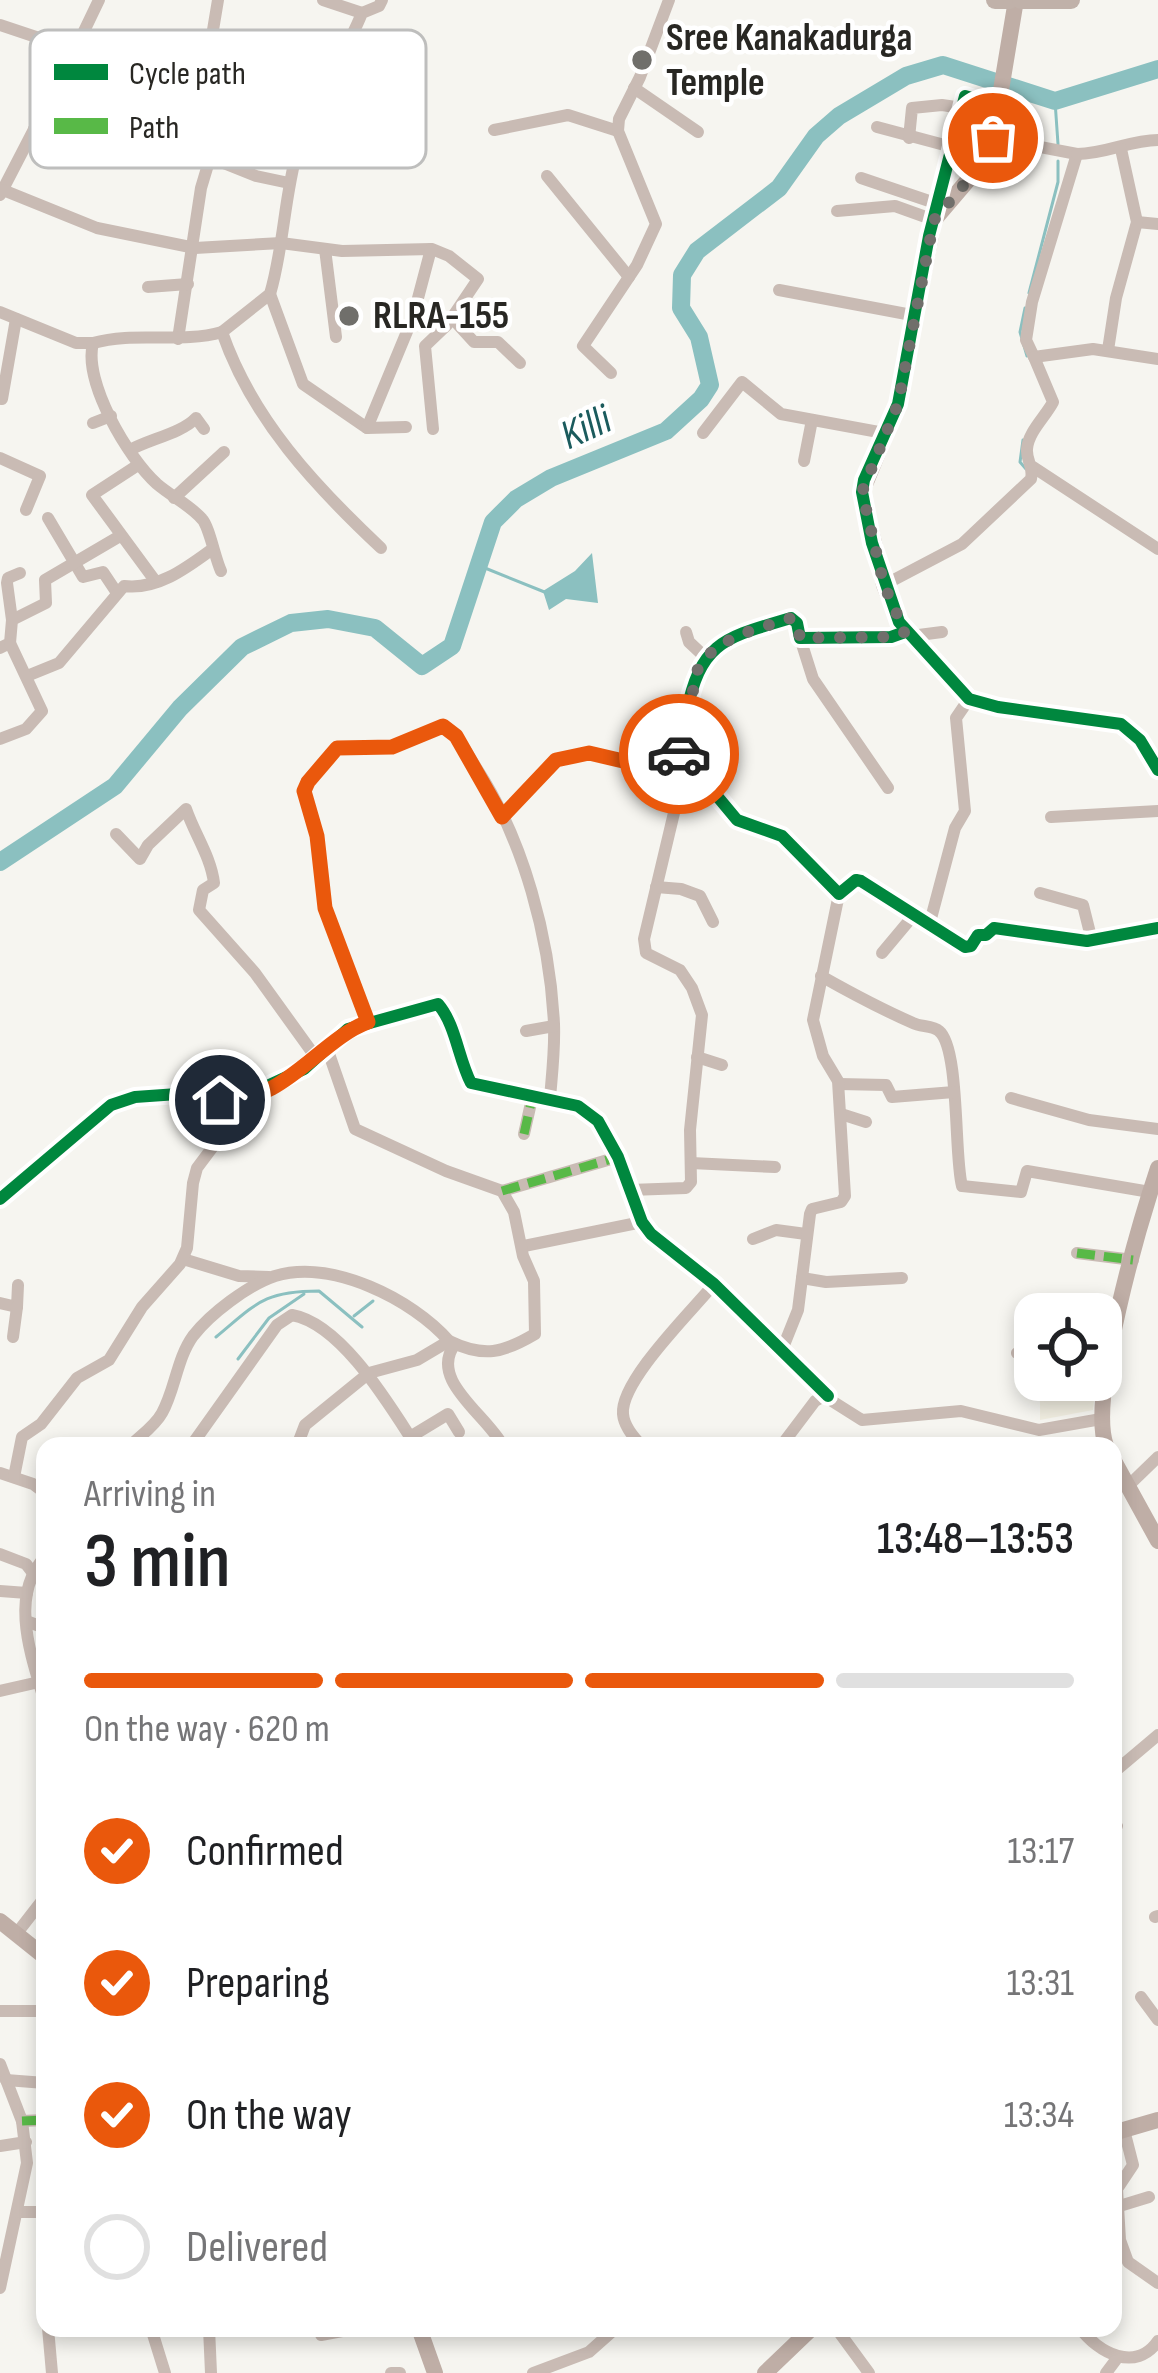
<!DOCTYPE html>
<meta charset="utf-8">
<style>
body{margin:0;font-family:"Sofia Sans Condensed",sans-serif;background:#f6f6f6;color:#202124;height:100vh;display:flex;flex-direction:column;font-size:45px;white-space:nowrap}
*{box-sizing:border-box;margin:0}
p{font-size:39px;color:#757577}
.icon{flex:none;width:66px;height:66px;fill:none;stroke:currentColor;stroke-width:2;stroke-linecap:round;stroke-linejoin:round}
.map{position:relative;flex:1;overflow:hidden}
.details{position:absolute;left:36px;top:1437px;width:1086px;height:900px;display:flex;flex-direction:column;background:#fff;border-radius:24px;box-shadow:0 6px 18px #0003}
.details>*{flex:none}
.buttons{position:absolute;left:1014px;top:1293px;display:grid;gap:24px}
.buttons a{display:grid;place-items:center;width:108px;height:108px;border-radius:24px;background:#fff;box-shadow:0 6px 18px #0003;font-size:60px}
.pin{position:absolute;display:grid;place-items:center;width:102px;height:102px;color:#fff;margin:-51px;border:6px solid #fff;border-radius:50%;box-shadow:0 3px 12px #0007}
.courier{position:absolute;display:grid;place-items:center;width:120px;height:120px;margin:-60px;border:9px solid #ea580c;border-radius:50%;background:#fff;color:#222;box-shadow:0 3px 15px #0007}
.overview em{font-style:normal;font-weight:600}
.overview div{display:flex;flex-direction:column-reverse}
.overview{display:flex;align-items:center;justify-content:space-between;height:204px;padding:0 48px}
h1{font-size:78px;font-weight:600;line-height:90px}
.bar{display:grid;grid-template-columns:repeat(4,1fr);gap:18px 12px;align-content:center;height:144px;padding:0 48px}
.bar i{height:15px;border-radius:9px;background:#e0e0e0}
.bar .on{background:#ea580c}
.bar p{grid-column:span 4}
ol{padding:0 48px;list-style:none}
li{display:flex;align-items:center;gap:36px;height:132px}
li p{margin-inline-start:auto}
li .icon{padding:12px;border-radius:50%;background:#ea580c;color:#fff;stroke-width:4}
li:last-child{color:#757577}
li i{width:66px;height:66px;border:6px solid #e0e0e0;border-radius:50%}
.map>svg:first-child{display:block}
.built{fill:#f0ede0}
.water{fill:#8bc0c0}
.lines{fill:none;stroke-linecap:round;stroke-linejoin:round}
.stream{stroke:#8bc0c0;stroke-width:3}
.river{stroke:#8bc0c0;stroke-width:18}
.street{stroke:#c9bbb4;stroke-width:12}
.secondary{stroke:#bfaea6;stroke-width:16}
.primary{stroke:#c0b1a9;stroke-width:18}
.quiet{stroke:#58b947;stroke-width:9;stroke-dasharray:18 9;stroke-linecap:butt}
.cycleway-casing{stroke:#fff;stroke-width:20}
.cycleway{stroke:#00873e;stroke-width:12}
.done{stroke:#706f6b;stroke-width:12;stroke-dasharray:0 21.6}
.route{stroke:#ea580c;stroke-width:15}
.poi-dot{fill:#706f6b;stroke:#fff;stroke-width:4.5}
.labels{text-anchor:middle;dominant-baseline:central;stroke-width:9;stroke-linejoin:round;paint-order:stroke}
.poi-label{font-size:39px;font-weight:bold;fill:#282723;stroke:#fff;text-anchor:start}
.water-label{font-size:42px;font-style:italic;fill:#1b5b5d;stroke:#fff}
.key{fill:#fff;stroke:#bebebd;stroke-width:3}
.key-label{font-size:33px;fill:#282723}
</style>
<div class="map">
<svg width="1158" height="2373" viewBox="0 0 1158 2373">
<rect width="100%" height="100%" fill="#f6f5f0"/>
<polygon class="built" points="1040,1380 1096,1380 1093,1410 1040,1420"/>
<polygon class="water" points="592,553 598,603 566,599 549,610 543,591 575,571"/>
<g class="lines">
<g class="stream">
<polyline points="1055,101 1058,144"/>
<polyline points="1029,293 1058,182 1058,161"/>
<polyline points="1025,308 1020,332 1027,356"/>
<polyline points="1023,440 1020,462 1026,469"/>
<polyline points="480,566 547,593"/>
<polyline points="354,1316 373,1301"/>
<path d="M 216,1337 C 257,1303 264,1291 319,1291 L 362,1327"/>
<polyline points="238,1359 269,1318 304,1294"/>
</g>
<polyline class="river" points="0,862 115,786 180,708 242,647 291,623 328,619 375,628 422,666 452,646 493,522 516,499 551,478 666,431 701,399 710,385 699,337 681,308 682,275 697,251 779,188 816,136 839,116 906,76 943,65 1055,101 1158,69"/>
<g class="street">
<polyline points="323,0 362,13"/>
<polyline points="0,25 75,50 0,195"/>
<polyline points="295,35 344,55"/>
<polyline points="212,36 218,0"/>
<polyline points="75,50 99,0"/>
<polyline points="155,83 219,112 222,118 201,188 178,339"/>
<polyline points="158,84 173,52"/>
<polyline points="634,88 698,132"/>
<polyline points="877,127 952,147"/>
<polyline points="34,129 84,149"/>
<polyline points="494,130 568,115 618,131"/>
<polyline points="909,138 912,108 942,105 962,108"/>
<polyline points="993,138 1077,154 1032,302 1026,340 1034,357 1093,349 1158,359"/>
<path d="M 1077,154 C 1106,154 1130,140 1158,140"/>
<polyline points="211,158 256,176 289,183"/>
<polyline points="547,176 629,277"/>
<polyline points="861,178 938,204"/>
<polyline points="3,190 97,228 195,248 281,243 342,251 432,249 449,256 478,279 447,325 425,346 433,429"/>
<polyline points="837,211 895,206 934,220 965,96 994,105 993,117"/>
<polyline points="1137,222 1158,224"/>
<polyline points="325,249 336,337"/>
<polyline points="148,287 188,284"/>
<polyline points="779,290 917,316"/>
<polyline points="270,294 303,384 367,428 406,427"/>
<polyline points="0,312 76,343 93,343"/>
<polyline points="452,318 474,342 498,342 520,363"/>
<polyline points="1108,350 1116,298 1137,222 1121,149"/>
<polyline points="611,373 583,346 637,265 656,224 618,131 619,119 640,77 669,0"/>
<polyline points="2,399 16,319"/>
<polyline points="93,423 111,416"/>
<polyline points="367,428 413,317 431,249"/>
<polyline points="703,433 742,382 781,414 884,433"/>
<path d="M 130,450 C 150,439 182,433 196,418 L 204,429"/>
<polyline points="0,458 40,476 26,510"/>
<polyline points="804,461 812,420"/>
<polyline points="138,465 92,495 156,582"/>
<polyline points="1033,467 1158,549"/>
<polyline points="174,498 224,452"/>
<polyline points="48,518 83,577 103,572 117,593"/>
<path d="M 381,548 C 315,486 252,419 222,332 L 270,294 C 284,247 284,196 298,148 C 312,103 344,58 362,13 L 379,6 L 382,0"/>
<path d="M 221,571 C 215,558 209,526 202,519 C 191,506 171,496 157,484 C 128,458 83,382 93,343 C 135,331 180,344 222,332"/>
<path d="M 884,585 L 962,544 L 1031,479 C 1034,466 1026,461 1027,449 C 1028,432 1046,416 1053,402 L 1034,357"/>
<polyline points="12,620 7,583 8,578 20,573"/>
<polyline points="686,632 689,642 705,657"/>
<path d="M 905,632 L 891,637 L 800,638 L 797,623 L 791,618 C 724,638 701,641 686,714 C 683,733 677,753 679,772 L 712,790 L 737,820 L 782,836 L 839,894 L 856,880 L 861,881 L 965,947 L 971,946 L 978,935 L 986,935 L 994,928 L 1087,941 L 1158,928"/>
<polyline points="911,636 942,632"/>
<polyline points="800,638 813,679 888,788"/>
<polyline points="0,648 10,643 12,620 46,603 45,580 120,536"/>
<path d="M 27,676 L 59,663 L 124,586 C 157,590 185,569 211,550"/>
<polyline points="0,739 26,729 42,711 10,643"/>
<polyline points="502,817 556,760 589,753 683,775 644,939 646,953 680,970 692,988 702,1015 690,1130 691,1182 686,1188 630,1190"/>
<polyline points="1051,817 1158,811"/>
<path d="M 116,834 L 140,859 L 148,845 L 186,809 C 195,835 211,857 214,883 L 203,890 L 199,910 L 255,973 L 317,1059"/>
<polyline points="656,887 681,889 700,896 713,922"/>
<polyline points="1040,893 1083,905 1092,941"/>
<polyline points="929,926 955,828 965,811 956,718 969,699"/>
<polyline points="882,953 913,916"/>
<path d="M 821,976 C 851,993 881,1009 913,1023 C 920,1027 933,1025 939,1031 C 960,1048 954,1158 962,1186 L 1021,1192 L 1027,1171 L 1150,1192"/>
<path d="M 368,1022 L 325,908 L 317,836 L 304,791 L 307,781 L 337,748 L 392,747 L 444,726 C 459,735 467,754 477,769 C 524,841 550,939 554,1024 C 555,1049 552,1074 550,1098"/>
<polyline points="526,1031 554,1026"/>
<polyline points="697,1057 722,1065"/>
<polyline points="839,1084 886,1085 892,1097 954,1092"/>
<polyline points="1011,1098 1089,1120 1158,1129"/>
<polyline points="841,1114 866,1122"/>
<polyline points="524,1134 533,1094"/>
<polyline points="691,1163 775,1167"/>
<polyline points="502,1191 618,1157"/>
<path d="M 0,1199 L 111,1105 L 135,1097 L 192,1093 L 235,1101 L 304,1069 L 348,1029 L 438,1004 C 456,1025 458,1058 471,1083 L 578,1106 L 598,1121 L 618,1157 L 642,1222 L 651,1234 L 714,1284 L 828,1396"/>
<polyline points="753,1239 776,1230 806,1234"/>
<polyline points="524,1246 642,1222"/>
<polyline points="1077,1253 1133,1260"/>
<polyline points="183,1259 239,1276 269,1277"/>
<polyline points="802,1278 826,1282 902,1278"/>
<polyline points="0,1303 17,1307 18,1285"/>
<polyline points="13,1337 17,1307"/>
<path d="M 455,1344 C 428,1380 486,1414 503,1446"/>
<polyline points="782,1350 798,1310 810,1214 812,1209 841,1202 845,1196 838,1081 823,1056 813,1020 839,894"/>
<polyline points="1017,1353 1035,1361"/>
<polyline points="410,1437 448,1414 459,1432"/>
<path d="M 130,1446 C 140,1436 155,1426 162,1413 C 175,1390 177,1358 193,1336 C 210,1314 248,1285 275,1276 C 332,1259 412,1299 449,1341"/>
<path d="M 191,1446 L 277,1325 L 292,1315 C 342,1324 390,1406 416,1446"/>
<path d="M 297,1446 L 305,1425 L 369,1373 L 417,1360 L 449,1341 C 484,1358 503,1353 535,1334 L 534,1281 L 523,1256 L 514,1212 L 502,1191 L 446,1171 L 355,1129 L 327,1048"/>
<path d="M 642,1446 C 634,1438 624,1426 623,1414 C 620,1381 692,1311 714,1284"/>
<polyline points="781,1446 815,1401 824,1396 862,1420 961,1411 1039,1430 1101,1419"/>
<polyline points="0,1473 33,1484 45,1493"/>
<polyline points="14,1477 22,1437 41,1424 77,1378 109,1360 142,1307 180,1264 187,1248 193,1183 197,1168 212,1148 218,1131 220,1100"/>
<polyline points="1128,1486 1158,1457"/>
<polyline points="0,1554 26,1564 33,1573"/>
<path d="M 45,1557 C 8,1596 32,1658 45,1703"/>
<polyline points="0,1591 27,1593"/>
<polyline points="26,1621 45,1628"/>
<polyline points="0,1691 39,1682"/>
<polyline points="1113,1773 1158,1735"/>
<polyline points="1113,1829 1117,1826"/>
<polyline points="1155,1917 1158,1916"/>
<polyline points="17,1933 45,1897"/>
<polyline points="1141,1997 1158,2020"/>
<polyline points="0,2011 45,2011"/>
<polyline points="0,2064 22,2121 27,2163 0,2288"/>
<polyline points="6,2080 45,2083"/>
<polyline points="22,2121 45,2120"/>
<polyline points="1124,2130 1133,2165 1117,2189 1120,2240 1128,2262 1158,2283"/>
<polyline points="0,2146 26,2142"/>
<polyline points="1113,2208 1149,2197"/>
<polyline points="18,2212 45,2212"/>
<polyline points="48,2328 52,2373"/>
<polyline points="151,2328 165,2373"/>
<polyline points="209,2328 211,2373"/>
<polyline points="836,2328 869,2373"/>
<path d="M 1080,2328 C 1098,2353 1136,2373 1158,2341"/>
<polyline points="321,2335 358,2328"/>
<polyline points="391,2373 400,2373"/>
<polyline points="533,2373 589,2352 616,2328"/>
<polyline points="1106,2373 1118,2357"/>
</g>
<g class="secondary">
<polyline points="1016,0 993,138 974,173 934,220 898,404 862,492 884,585 899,622 969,699 998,707 1121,724 1140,740 1158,770"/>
<path d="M 1106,1446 C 1088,1397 1140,1222 1158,1168"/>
<polyline points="1113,1459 1158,1541"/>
<polyline points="0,1921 45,1957"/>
<polyline points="1113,2133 1158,2120"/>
<polyline points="419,2328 435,2373"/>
<polyline points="765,2373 812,2328"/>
</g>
<g class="primary">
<polyline points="995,0 1010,0"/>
<polyline points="1021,0 1071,0"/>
</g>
<g class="quiet">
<polyline points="524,1134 533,1094"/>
<polyline points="502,1191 618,1157"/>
<polyline points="1077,1253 1133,1260"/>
<polyline points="22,2121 45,2120"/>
</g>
<g class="cycleway-casing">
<g id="cycleway">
<polyline points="996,127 994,105 965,96 929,236 898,404 864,480 862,492 872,543 899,622 969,699 998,707 1121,724 1140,740 1158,770"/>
<path d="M 905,632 L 891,637 L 800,638 L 797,623 L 791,618 C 724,638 701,641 686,714 C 683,733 677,753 679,772 L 712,790 L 737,820 L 782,836 L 839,894 L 856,880 L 861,881 L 965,947 L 971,946 L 978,935 L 986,935 L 994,928 L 1087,941 L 1158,928"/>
<path d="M 0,1199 L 111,1105 L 135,1097 L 192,1093 L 235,1101 L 304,1069 L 348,1029 L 438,1004 C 456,1025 458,1058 471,1083 L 578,1106 L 598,1121 L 618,1157 L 642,1222 L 651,1234 L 714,1284 L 828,1396"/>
</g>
</g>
<use href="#cycleway" class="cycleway"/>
</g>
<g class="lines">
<path class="done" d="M 679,754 L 698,668 C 717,637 758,629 791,618 L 797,623 L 800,638 L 891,637 L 905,632 L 884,585 L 862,492 L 898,404 L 934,220 L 974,173 L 993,138"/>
<path class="route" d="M 220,1100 C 283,1105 319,1040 368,1022 L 325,908 L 317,836 L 304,791 L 308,782 L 337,748 L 392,747 L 443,726 L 456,736 L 502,817 L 556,760 L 589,753 L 683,775 L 678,770 L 679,754"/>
</g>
<g class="poi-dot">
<circle cx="642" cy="60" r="12"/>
<circle cx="349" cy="316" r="12"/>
</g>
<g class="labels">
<g class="poi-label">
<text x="666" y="38">Sree Kanakadurga<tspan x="666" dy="45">Temple</tspan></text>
<text x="373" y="316">RLRA-155</text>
</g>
<g class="water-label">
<text transform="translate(586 428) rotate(-24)">Killi</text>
</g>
</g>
<rect x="30" y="30" width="396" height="138" rx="18" class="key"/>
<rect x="54" y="64" width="54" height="16" fill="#00873e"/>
<rect x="54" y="118" width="54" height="16" fill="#58b947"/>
<g class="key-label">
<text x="129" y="84">Cycle path</text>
<text x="129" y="138">Path</text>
</g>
</svg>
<div class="buttons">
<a><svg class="icon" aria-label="locate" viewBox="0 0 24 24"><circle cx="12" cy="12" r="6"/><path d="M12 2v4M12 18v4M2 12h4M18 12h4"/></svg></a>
</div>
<div class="pin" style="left:993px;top:138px;background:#ea580c"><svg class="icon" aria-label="bag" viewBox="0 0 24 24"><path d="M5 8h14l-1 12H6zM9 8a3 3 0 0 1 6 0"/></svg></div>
<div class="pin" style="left:220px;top:1100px;background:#1f2937"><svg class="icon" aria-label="home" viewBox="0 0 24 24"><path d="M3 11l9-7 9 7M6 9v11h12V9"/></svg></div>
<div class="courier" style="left:679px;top:754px"><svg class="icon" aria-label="car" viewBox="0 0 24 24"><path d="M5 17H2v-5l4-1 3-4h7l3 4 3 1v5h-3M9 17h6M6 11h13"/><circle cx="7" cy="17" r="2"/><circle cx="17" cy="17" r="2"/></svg></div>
<section class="details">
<div class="overview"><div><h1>3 min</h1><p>Arriving in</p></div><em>13:48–13:53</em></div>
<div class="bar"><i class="on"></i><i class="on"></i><i class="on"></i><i></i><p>On the way · 620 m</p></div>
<ol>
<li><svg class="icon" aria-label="check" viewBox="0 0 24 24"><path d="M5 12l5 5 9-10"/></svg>Confirmed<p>13:17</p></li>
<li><svg class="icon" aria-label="check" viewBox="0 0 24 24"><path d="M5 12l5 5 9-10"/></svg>Preparing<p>13:31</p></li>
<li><svg class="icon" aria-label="check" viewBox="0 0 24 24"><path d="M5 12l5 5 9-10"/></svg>On the way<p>13:34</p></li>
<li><i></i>Delivered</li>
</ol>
</section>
</div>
